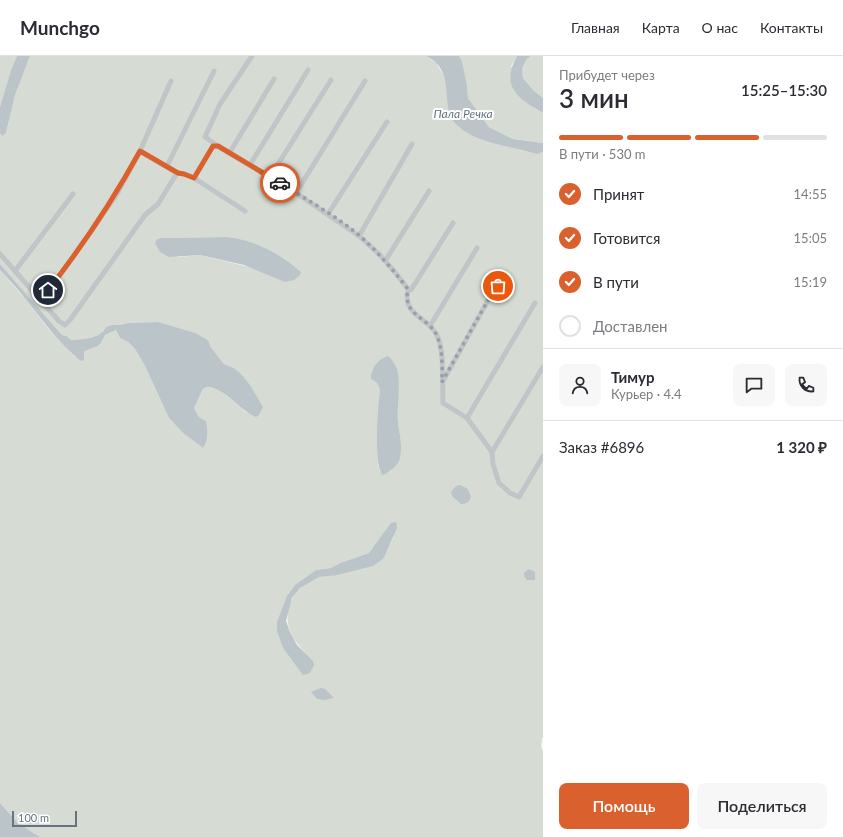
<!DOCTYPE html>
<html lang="ru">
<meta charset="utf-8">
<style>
body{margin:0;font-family:Lato,sans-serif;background:#f7f7f7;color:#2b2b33;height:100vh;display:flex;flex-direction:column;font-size:15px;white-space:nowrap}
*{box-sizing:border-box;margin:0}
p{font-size:13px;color:#7c7c81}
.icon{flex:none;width:22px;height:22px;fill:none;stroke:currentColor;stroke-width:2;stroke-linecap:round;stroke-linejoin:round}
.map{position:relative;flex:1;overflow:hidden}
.panel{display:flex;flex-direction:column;background:#fff;width:300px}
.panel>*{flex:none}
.scale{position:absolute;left:12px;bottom:10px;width:65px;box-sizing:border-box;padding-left:4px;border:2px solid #667482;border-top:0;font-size:11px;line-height:14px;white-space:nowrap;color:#667482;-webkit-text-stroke:3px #fff;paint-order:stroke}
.pin{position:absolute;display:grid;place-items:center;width:34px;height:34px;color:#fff;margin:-17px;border:2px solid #fff;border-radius:50%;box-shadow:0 1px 4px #0007}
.courier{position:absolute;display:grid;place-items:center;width:40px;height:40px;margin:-20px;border:3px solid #da602e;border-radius:50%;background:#fff;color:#222;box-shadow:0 1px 5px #0007}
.headline em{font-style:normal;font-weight:600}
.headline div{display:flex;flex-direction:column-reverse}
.headline{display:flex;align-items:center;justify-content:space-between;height:68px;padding:0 16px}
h1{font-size:26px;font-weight:600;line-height:30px}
.bar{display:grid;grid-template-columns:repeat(4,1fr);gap:6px 4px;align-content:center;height:48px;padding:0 16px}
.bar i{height:5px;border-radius:3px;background:#e1e1e2}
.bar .active{background:#da602e}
.bar p{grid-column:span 4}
.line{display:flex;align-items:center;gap:10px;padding:0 16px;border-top:1px solid #e1e1e2}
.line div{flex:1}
.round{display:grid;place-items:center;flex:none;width:42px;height:42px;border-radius:8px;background:#f7f7f7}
ol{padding:0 16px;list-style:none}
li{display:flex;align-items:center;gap:12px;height:44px}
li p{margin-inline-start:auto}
li .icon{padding:4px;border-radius:50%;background:#da602e;color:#fff;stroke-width:4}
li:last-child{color:#7c7c81}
li i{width:22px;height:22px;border:2px solid #e1e1e2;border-radius:50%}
.action{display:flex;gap:8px;margin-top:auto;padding:8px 16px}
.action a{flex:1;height:46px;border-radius:8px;background:#da602e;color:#fff;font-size:16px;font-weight:600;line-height:46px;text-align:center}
.action a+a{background:#f7f7f7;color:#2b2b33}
header{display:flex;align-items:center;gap:24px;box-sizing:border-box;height:56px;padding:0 20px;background:#fff;border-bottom:1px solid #e1e1e2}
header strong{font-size:19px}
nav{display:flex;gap:22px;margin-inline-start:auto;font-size:14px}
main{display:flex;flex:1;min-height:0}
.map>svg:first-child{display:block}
.green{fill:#d6dcd3;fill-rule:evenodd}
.water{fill:#bbc4c9}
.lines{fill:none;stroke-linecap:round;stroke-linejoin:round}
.minor{stroke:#c1c5c8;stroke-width:5}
.done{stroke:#98a1a9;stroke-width:4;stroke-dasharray:0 7.2}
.route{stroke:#da602e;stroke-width:5}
.labels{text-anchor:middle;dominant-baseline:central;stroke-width:4;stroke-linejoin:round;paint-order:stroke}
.water-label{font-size:12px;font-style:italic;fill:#62757f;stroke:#fff}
</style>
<header>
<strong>Munchgo</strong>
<nav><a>Главная</a><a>Карта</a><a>О нас</a><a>Контакты</a></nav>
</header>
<main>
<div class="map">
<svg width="543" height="781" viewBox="0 0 543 781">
<rect width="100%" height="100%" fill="#f5f5f2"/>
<g class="green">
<polygon points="0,0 17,0 11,14 0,51"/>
<path d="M 30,0 L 426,0 L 436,7 L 446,23 L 450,59 L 527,94 L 537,98 L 543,96 L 543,682 L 542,682 L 541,691 L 543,695 L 543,781 L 40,781 L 18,767 L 0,747 L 0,214 L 26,244 L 50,275 L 74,300 L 84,304 L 84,296 C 95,289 100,295 105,279 L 116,274 L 120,282 L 128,286 L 135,293 L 145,310 L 169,362 L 183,377 L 203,392 C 209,384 208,374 206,365 L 199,361 L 194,352 L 203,333 L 207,331 L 220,334 L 247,357 L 250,329 L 234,312 L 224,308 L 210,290 L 158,266 L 128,267 L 120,269 L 112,269 L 106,271 C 100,283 83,283 71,284 L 67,280 L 62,279 L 0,208 L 0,77 L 2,80 L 6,77 L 15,38 ZM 227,181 C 255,184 280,197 300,215 L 253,212 L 200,199 L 178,201 L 157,183 L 161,182 ZM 376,325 L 398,327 L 398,365 L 401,389 L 400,402 L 391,415 L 380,416 L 378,409 L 377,388 L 380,335 L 379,330 ZM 394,480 L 384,502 C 372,507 359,513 346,516 C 337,519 327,518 319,521 C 301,527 291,539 288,556 C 285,574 296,588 308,599 L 277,575 L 296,528 L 316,514 L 331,512 L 340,507 L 369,497 L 379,484 Z"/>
<polygon points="459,0 517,0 511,10 534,52 543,57 543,87 513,83 489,71 468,42 467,29 462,5"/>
<polygon points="531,0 543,0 543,42 534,35 523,22 522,13 526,4"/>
</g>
<g class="water">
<polygon points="17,0 30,0 15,39 6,77 2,80 0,77 0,51 11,14"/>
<path d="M 426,0 L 459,0 L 462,5 L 467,29 L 468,42 L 489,71 L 513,83 L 543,87 L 543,96 L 537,98 C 511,89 478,89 457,69 C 440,54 454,24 436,7 C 434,4 429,2 426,0 Z"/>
<path d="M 517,0 L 531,0 L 526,4 L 522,13 L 523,22 L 534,35 L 543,42 L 543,57 C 518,42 500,31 517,0 Z"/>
<path d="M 227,181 C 255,184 280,197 301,216 L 300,219 L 294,224 L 285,226 L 244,209 L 200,199 L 169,201 L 160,196 L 155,187 L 157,183 L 161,182 Z"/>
<path d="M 0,208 L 62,279 L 67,280 L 71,284 C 83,283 100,283 106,271 L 112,269 L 120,269 L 128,267 L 158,266 L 195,277 L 206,283 L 209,286 L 210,290 L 224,308 L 234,312 L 241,318 L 250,329 L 263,351 L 259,359 L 256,361 C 237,353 226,332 207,331 L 203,333 L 194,352 L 199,361 L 206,365 C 208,374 209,384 203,392 L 183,377 L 169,362 L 145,310 L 135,293 L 128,286 L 120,282 L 116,274 L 105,279 C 99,295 95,289 84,296 L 84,304 L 81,305 C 60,289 44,266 27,245 C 19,234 9,224 0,214 Z"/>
<path d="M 388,300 C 392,303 395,308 397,313 C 401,326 397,350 398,365 C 399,377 403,389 400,402 C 398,410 391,415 383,419 C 373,411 378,349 380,335 C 379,329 377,325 371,323 C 371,312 378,303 388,300 Z"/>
<path d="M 460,429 L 468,433 L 471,441 C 469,446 467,448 461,448 L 452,440 L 451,436 L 456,430 Z"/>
<polygon points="396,466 397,472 384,502 373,510 337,519 319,521 300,532 292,542 286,565 290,576 297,589 313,605 314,609 310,617 303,619 283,592 277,575 277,566 287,540 296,528 316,514 331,512 340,507 369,497 391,467"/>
<polygon points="529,513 535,516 535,524 527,524 524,520 524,517"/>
<polygon points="321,632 325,633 334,642 324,644 317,643 311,636"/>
<polygon points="0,747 18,767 40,781 0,781"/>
</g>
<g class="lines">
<g class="minor">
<polyline points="218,90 205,81 220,48 252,0"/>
<polyline points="140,95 177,117"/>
<polyline points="230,96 274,23"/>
<polyline points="250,109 308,14"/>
<polyline points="167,110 214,15"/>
<polyline points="270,121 331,24"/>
<polyline points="194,122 245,155"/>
<polyline points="296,137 365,25"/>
<polyline points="328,158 387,66"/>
<polyline points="359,180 412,88"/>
<polyline points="0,198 59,265 65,269 70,264 145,159 158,148 177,117 184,118 194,122 213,90 218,90 299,139 359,180 379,198 394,215 408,233 411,234 453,167"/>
<polyline points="385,205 429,135"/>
<polyline points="15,215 73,138"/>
<path d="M 408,233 C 402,260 427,260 437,279 C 445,296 442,328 443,347 L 467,362 L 492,396 L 493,408 L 499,427 L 510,437 L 519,441 L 543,400"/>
<polyline points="41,244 63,215 117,138 140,95 171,25"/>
<polyline points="430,270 477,192"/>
<polyline points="443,325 491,239 505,222"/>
<polyline points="467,362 535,247"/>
<polyline points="492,396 543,311"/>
</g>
</g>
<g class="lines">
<path class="done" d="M 280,127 C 306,143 336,160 360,180 C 378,196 393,214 408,233 C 402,260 428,260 437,280 C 443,294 442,311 442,326 L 491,239 L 498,230"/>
<path class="route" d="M 48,234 C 82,191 113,144 140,95 L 178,117 L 184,118 L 194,122 L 213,90 L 218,90 L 280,127"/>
</g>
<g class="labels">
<g class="water-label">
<text x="463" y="57">Пала Речка</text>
</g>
</g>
</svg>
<div class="scale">100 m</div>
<div class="pin" style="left:498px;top:230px;background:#ea580c"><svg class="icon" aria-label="bag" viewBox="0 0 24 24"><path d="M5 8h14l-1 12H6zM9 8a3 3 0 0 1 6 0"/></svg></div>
<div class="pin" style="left:48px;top:234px;background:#1f2937"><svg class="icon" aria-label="home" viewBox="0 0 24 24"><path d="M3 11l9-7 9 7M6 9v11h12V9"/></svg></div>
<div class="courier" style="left:280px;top:127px"><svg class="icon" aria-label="car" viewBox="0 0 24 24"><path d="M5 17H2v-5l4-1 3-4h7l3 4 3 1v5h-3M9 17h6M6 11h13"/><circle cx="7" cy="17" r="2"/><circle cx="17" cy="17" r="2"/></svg></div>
</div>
<section class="panel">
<div class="headline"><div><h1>3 мин</h1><p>Прибудет через</p></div><em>15:25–15:30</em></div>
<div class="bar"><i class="active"></i><i class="active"></i><i class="active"></i><i></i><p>В пути · 530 m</p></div>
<ol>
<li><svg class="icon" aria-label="check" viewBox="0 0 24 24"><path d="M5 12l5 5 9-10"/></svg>Принят<p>14:55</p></li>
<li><svg class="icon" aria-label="check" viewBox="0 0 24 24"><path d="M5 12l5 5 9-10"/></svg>Готовится<p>15:05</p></li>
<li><svg class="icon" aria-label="check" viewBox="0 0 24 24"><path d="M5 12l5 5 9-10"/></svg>В пути<p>15:19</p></li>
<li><i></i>Доставлен</li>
</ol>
<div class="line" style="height:72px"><a class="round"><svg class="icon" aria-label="person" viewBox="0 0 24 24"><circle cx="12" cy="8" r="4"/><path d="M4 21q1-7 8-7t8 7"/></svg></a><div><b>Тимур</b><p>Курьер · 4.4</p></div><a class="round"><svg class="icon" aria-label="chat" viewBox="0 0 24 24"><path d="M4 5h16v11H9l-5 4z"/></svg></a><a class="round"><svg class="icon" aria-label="phone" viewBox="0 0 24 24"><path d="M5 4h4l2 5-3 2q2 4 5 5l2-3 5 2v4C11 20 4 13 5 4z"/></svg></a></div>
<div class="line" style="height:52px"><div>Заказ #6896</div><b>1 320 ₽</b></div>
<div class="action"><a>Помощь</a><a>Поделиться</a></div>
</section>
</main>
